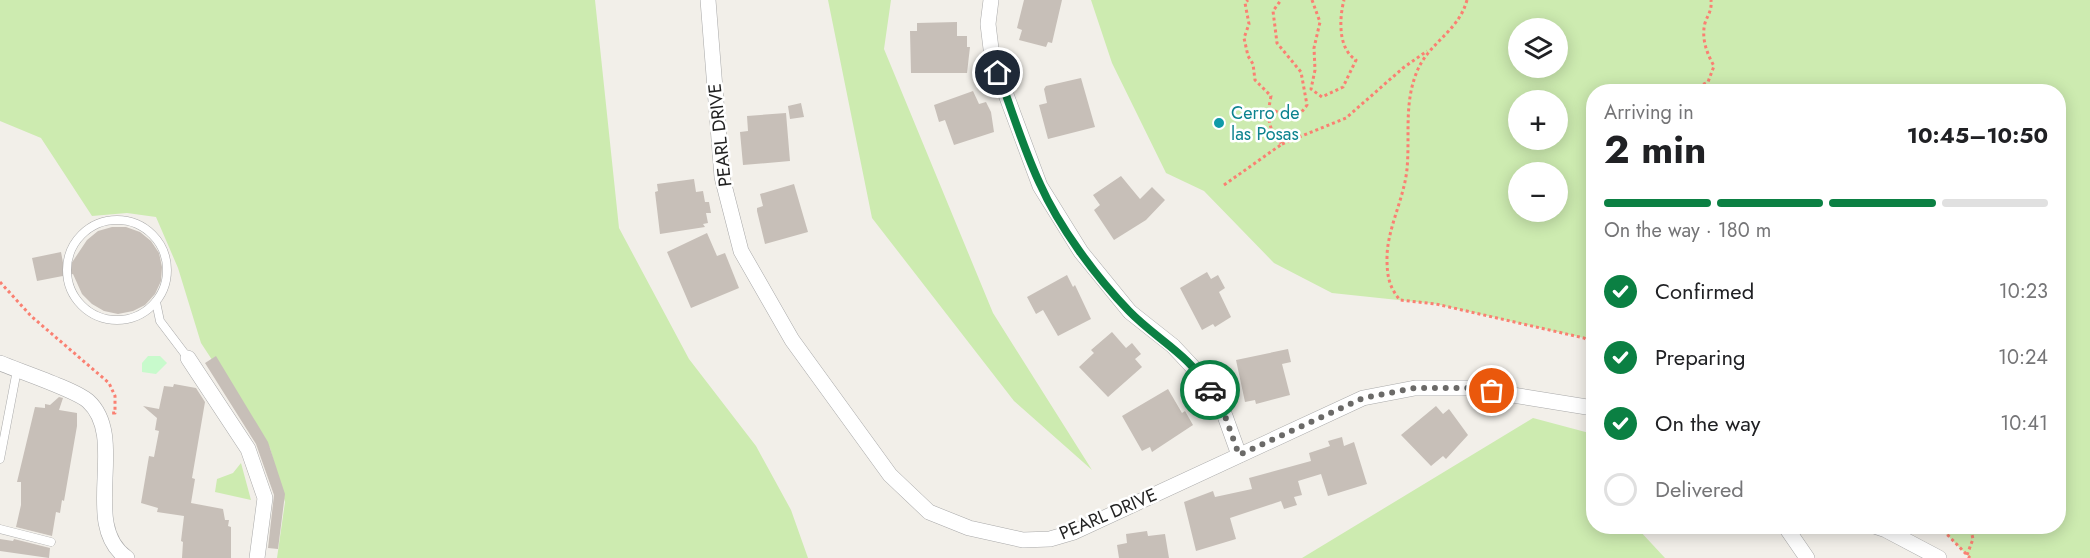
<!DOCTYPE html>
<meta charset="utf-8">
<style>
body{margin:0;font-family:Jost,sans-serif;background:#f2f2f2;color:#202124;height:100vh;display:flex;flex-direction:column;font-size:22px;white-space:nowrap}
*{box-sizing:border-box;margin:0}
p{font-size:20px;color:#757577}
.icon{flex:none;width:33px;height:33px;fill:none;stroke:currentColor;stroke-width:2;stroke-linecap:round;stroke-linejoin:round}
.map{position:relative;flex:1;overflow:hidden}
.panel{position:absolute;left:1586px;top:84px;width:480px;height:450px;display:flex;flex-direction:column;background:#fff;border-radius:24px;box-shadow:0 3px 15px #0003}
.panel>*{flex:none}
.controls{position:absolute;left:1508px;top:18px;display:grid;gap:12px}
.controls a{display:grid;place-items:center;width:60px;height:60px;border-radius:50%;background:#fff;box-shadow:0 3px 15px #0003;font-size:30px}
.pin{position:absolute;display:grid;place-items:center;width:51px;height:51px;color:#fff;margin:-26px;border:3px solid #fff;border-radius:50%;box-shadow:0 2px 6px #0007}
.courier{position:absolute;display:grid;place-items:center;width:60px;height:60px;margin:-30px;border:4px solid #0b8043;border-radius:50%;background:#fff;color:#222;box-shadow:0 2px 8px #0007}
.summary em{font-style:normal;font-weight:700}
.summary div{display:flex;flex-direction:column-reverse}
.summary{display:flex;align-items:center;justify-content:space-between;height:102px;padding:0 18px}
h1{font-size:39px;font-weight:700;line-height:45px}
.bar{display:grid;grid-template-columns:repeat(4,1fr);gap:9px 6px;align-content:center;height:72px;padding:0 18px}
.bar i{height:8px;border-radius:4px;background:#e0e0e0}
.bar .active{background:#0b8043}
.bar p{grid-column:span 4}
ol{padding:0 18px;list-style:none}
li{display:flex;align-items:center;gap:18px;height:66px}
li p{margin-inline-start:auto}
li .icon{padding:6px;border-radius:50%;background:#0b8043;color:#fff;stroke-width:4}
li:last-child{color:#757577}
li i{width:33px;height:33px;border:3px solid #e0e0e0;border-radius:50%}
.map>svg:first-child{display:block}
.grass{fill:#cdebb0;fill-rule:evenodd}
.park{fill:#c8facc}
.building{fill:#c7bfb8}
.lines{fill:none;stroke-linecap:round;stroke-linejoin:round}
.lane-casing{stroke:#a9a9a9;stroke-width:9}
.street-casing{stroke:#a9a9a9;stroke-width:16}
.path{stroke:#fa8072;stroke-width:3;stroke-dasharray:3 3;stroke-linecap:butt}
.lane{stroke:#fff;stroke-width:8}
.street{stroke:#fff;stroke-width:15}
.done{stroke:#6b6a68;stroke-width:6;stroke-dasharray:0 10.8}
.route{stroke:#0b8043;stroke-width:8}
.culture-dot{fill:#0f9aa8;stroke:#fff;stroke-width:2}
.labels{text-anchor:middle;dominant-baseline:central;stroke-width:5;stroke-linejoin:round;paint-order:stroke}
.culture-label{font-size:18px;fill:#0d838f;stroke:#fff;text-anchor:start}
.street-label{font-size:18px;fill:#222;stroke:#fff}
</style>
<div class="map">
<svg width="2090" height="558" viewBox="0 0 2090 558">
<rect width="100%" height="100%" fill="#f2efe9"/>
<g class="grass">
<polygon points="0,0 595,0 619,228 689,359 756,446 791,510 808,558 277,558 285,502 270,448 201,343 178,268 156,217 127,213 92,216 41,138 0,121"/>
<polygon points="828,0 891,0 884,49 993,313 1092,470 1014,401 872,218"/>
<path d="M 1091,0 L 2090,0 L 2090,558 L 1970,558 L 1939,527 L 2058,526 L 2058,92 L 1593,92 L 1593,343 L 1584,338 L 1436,304 L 1332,293 L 1274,263 L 1204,191 L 1166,173 L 1112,63 ZM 1518,28 L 1557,28 L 1557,68 L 1518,68 ZM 1518,100 L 1557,100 L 1557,140 L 1518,140 ZM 1557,172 L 1557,212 L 1518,212 L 1518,172 Z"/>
<polygon points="1533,418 1593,434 1593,526 1641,527 1639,530 1665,558 1302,558"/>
<polygon points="241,463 251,500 215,492 217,479 233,473"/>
</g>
<polygon class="park" points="148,356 160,356 167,363 156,374 142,372 142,363"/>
<g class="building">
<polygon points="1024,0 1062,0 1052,43 1048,42 1046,47 1019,40 1022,30 1017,28"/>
<polygon points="957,22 957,36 967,36 967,47 970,47 967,73 911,73 910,31 917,31 917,23"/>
<polygon points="1081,78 1095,127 1048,139 1039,105 1047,103 1044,89 1046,86"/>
<polygon points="973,91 979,104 986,102 991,112 994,132 954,145 945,120 939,122 934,105"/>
<polygon points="801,103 804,117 790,119 788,106"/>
<polygon points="786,113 790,161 743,165 740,132 748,131 747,116"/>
<polygon points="1121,176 1140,199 1152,187 1165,200 1146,220 1114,240 1094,210 1100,205 1093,195"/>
<polygon points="694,179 696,192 703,191 705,202 709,202 711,213 706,213 708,223 703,224 705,227 660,234 655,192 658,191 657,184"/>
<polygon points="794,184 808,232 765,244 757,211 757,208 763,206 760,194"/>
<polygon points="112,227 126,227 140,232 151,241 159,253 162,267 161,281 155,294 145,305 133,311 118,314 104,311 92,304 82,294 73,274 37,281 32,258 61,252 65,273 87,240 98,231"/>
<polygon points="707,233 717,256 725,253 739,288 691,308 667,252"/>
<polygon points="1207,272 1211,279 1218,275 1225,288 1219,292 1231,317 1215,327 1213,324 1202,330 1180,288"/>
<polygon points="1067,275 1073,287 1075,285 1091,319 1058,336 1043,310 1036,314 1027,297"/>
<polygon points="1112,332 1126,348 1132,343 1141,354 1135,359 1142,367 1108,397 1079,367 1094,353 1091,350"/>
<polygon points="1288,349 1291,362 1282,364 1290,395 1256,404 1255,400 1245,402 1236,360"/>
<polygon points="216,356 268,442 285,494 278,549 268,548 274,495 256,444 205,363"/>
<polygon points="174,384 196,388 205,402 192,478 195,479 191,503 223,509 225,520 229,520 228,526 231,527 231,558 182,558 183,542 181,541 184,516 157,512 158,508 141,503 149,456 154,457 159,431 155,430 157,418 143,406 159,409 164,386 173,387"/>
<polygon points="1168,389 1182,413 1185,411 1193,425 1152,452 1150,447 1142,451 1122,416"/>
<polygon points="59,397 63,398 59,410 77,413 77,426 64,501 62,500 60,513 56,512 52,536 16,527 21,505 21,482 17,482 35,407 45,408 45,404 50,405"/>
<polygon points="1436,406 1443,414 1449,409 1468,435 1446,459 1443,456 1431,466 1401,435"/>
<polygon points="1342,437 1344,446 1354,442 1367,484 1328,496 1321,474 1298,481 1302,495 1294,497 1297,505 1284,509 1281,501 1230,518 1236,539 1196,551 1184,502 1213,491 1215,497 1252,489 1249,478 1311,461 1309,453 1330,446 1328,441"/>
<polygon points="1147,531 1148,536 1165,534 1169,558 1119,558 1117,545 1127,543 1126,534"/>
<polygon points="0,539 13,541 14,539 50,548 49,558 0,551"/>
</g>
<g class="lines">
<g class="lane-casing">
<g id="lane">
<circle cx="117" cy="270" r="50"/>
<polyline points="156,302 160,321 188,358"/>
<polyline points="0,459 17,370"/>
<polyline points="0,529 51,542"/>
</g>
</g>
<g class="street-casing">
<g id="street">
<polyline points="708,0 722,177 741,251 792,340 890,475 929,512 969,528 1023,540 1050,539 1074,532 1363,398 1415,388 1469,388 1593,408"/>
<polyline points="991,0 988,24 992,57 1040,186 1081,252 1130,312 1173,346 1203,378 1225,416 1239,455"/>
<polyline points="188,358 248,449 265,498 257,558"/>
<path d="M 0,363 C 19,371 76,390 88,401 C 129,438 79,525 127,558"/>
<polyline points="1785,526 1807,558"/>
<polyline points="1874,526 1886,530 1939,558"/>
</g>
</g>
<g class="path">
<path d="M 1312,0 L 1320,22 L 1314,48 L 1315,70 L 1311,89 L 1322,97 L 1343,87 L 1356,60 C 1338,49 1339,19 1344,0"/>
<path d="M 1467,0 C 1458,33 1427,43 1416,74 C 1404,105 1410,137 1407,169 C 1404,199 1387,229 1387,258 C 1387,276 1389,287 1400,300 L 1436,304 L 1584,338 L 1593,343"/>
<path d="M 1696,92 L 1696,88 L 1708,82 L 1714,66 C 1707,54 1701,38 1705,23 C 1708,14 1712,11 1711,0"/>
<path d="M 1269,109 C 1289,115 1293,125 1307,105 L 1301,72 L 1277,43 L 1273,11 L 1281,0"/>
<polyline points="1282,144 1346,118 1403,68 1427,51"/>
<path d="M 1224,185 L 1282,144 C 1267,129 1267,116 1271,96 L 1255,80 L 1253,64 L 1248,56 L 1244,38 L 1249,24 L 1245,3 L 1248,0"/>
<polyline points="0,282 31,316 109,383 115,396 115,413 112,413"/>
<polyline points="1939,526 1970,558"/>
<polyline points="1967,555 1973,539 1970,526"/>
</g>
<use href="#lane" class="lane"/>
<use href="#street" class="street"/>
</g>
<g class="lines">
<polyline class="done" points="1210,390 1225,416 1239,455 1363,398 1415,388 1469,388 1492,391"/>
<path class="route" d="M 998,73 C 1012,110 1023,148 1040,184 C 1059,227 1096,277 1129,311 C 1156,339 1190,355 1210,390"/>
</g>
<circle class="culture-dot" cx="1219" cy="123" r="6"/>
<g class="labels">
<g class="culture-label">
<text x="1231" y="113">Cerro de<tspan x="1231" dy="21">las Posas</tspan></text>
</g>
<g class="street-label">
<text transform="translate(720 135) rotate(-96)">PEARL DRIVE</text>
<text transform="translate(1108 514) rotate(-23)">PEARL DRIVE</text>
</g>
</g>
</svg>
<div class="controls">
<a><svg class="icon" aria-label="layers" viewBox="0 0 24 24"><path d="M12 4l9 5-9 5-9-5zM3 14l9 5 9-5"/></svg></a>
<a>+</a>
<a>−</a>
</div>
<div class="pin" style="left:1492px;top:391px;background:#ea580c"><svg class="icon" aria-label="bag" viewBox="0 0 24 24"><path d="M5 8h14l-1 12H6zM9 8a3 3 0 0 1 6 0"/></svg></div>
<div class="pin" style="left:998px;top:73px;background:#1f2937"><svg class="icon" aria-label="home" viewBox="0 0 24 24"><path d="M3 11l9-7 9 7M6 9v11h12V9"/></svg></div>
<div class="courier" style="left:1210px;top:390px"><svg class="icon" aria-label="car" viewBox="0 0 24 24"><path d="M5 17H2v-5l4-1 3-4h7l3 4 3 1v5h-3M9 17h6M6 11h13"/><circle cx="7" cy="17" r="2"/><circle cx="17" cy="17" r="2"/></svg></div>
<section class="panel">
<div class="summary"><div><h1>2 min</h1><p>Arriving in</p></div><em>10:45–10:50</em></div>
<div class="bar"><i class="active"></i><i class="active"></i><i class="active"></i><i></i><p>On the way · 180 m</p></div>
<ol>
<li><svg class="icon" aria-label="check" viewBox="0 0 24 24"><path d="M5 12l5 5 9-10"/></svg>Confirmed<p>10:23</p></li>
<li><svg class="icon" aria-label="check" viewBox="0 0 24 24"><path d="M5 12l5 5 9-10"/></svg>Preparing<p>10:24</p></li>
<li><svg class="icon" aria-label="check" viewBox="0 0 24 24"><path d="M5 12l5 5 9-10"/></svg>On the way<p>10:41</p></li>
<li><i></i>Delivered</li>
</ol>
</section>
</div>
